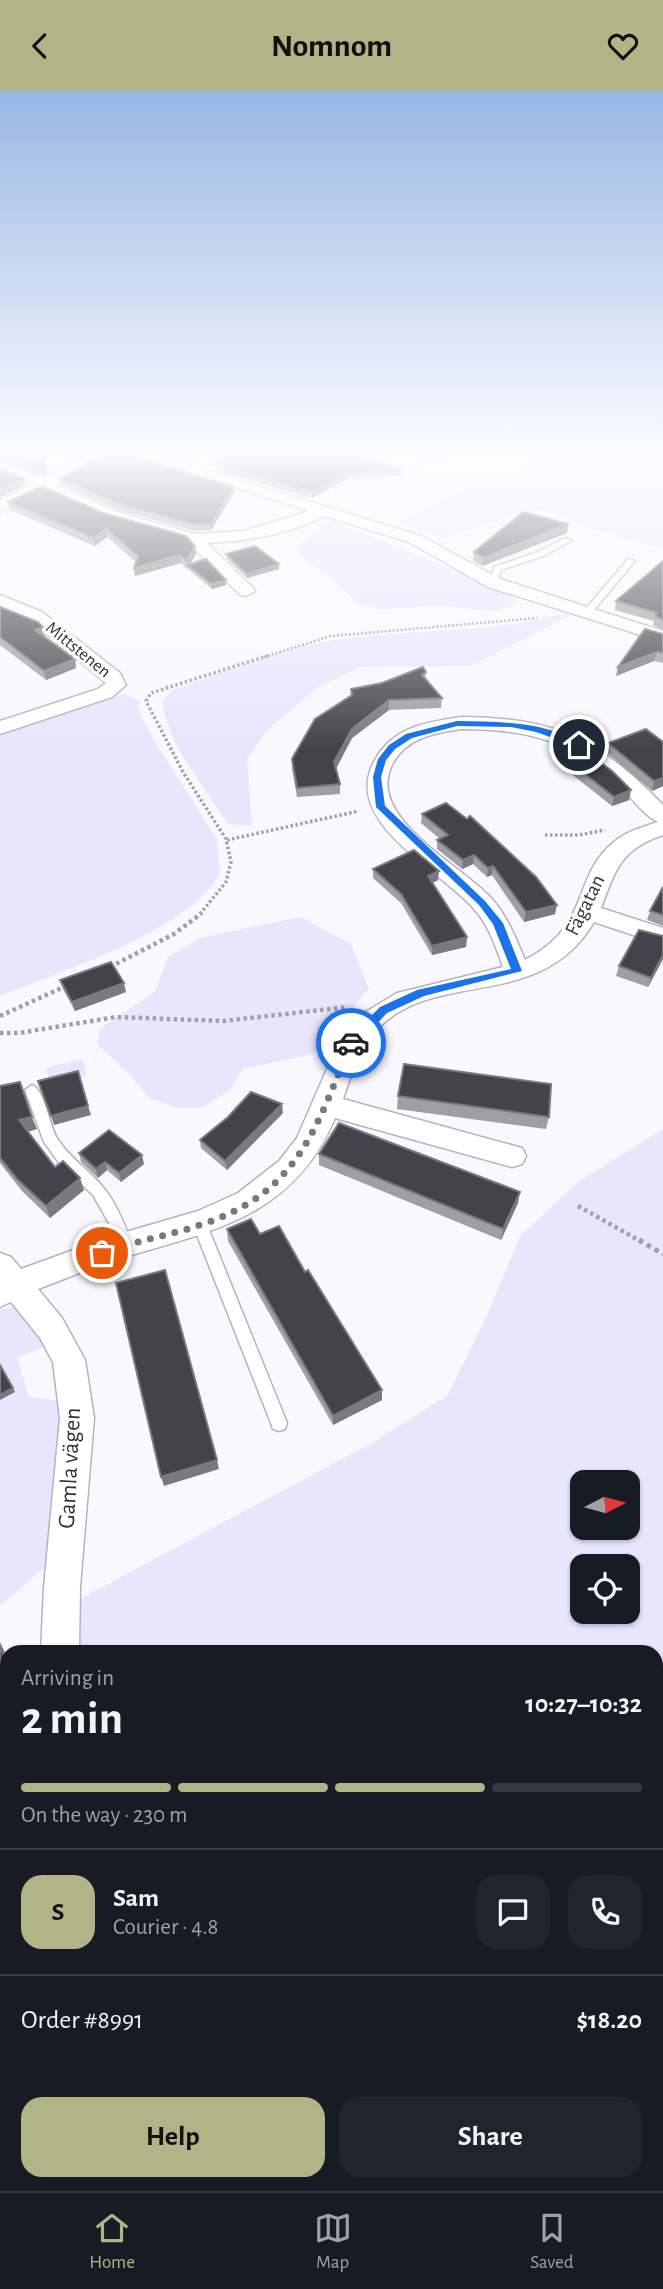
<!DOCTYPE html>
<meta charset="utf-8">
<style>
body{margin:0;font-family:"Alegreya Sans",sans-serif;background:#20242c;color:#f1f3f6;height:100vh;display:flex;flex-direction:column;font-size:26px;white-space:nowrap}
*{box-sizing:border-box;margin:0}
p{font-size:23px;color:#9ea1a6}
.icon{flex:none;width:38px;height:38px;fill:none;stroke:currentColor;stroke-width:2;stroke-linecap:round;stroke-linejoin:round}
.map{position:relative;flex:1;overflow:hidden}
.panel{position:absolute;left:0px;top:1554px;width:663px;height:546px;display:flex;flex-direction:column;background:#171b24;border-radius:21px 21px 0 0;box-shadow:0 2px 5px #0004}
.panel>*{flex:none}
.needle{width:46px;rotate:84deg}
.fabs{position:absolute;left:570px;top:1379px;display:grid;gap:14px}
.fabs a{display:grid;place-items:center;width:70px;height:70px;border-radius:14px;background:#171b24;box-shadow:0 2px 5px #0004;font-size:35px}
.pin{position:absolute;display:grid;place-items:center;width:60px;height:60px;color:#fff;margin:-30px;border:4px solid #fff;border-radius:50%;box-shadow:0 2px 7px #0007}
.courier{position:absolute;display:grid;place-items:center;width:70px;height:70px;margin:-35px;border:5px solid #1a73e8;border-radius:50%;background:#fff;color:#222;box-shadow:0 2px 9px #0007}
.overview em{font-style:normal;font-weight:600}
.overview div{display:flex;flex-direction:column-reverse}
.overview{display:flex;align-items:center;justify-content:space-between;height:119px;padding:0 21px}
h1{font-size:46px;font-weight:600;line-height:52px}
.bar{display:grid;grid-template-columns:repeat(4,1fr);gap:10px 7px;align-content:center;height:84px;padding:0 21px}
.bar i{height:9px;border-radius:5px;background:#363941}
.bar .selected{background:#b1b487}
.bar p{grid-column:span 4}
.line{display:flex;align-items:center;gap:18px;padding:0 21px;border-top:2px solid #363941}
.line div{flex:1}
.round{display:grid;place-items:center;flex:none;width:74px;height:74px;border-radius:21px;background:#20242c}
.action{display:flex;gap:14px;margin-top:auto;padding:14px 21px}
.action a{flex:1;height:80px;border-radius:21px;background:#b1b487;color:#111;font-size:28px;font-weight:600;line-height:80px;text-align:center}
.action a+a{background:#20242c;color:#f1f3f6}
header{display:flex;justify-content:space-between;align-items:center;height:91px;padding:0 21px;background:#b1b487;color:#111;font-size:32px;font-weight:600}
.tab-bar{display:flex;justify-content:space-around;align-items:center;height:98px;border-top:2px solid #363941;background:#171b24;font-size:19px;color:#9ea1a6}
.tab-bar a{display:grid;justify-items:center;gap:4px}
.tab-bar .selected{color:#b1b487}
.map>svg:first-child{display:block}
.green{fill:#e8e5fd;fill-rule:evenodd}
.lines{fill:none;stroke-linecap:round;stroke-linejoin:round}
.lane-casing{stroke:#b4b3be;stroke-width:3}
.street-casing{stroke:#b4b3be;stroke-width:3}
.path-far4{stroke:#a0a0a5;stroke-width:2.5;stroke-dasharray:2 2;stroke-linecap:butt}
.path-far3{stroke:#a0a0a5;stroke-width:3.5;stroke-dasharray:2.5 2.5;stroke-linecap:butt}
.path-far2{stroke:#a0a0a5;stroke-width:4.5;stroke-dasharray:3.5 3.5;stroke-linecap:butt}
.path-far1{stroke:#a0a0a5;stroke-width:5;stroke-dasharray:4.5 4.5;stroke-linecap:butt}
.path{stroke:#a0a0a5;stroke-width:7;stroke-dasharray:5 5;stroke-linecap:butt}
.lane{fill:#fff;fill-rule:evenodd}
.street{fill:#fff;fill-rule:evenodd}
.wall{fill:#9e9ea5}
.shaded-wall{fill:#7a7981}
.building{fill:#44434b;stroke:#7a7981;stroke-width:2}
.route{fill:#1a73e8}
.done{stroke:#78787d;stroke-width:7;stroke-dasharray:0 12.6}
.labels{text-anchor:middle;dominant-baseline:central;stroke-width:7;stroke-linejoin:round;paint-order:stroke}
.far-street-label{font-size:18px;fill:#333337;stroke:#fff}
.street-label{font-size:21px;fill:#333337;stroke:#fff}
.near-street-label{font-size:24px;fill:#333337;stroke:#fff}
</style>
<header><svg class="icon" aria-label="back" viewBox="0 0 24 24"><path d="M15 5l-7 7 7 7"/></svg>Nomnom<svg class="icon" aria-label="heart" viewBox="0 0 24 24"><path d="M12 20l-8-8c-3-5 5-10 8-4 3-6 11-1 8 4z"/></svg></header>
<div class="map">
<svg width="663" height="2100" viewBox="0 0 663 2100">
<rect width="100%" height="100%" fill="#f9f8ff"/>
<g class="green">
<polygon points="528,363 663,363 663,458 585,436 546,419 527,420 440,448 399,432 466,397 541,376"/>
<polygon points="330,429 510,502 516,510 512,515 498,520 440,515 382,518 357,513 329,484 300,465 297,455"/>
<path d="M 565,522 L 571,524 L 471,575 L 361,576 L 317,597 L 267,639 L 247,668 L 252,735 L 228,733 C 208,701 163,647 163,609 L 173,599 C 225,581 281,557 336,549 C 413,538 490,542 565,522 Z"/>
<path d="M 124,603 L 139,609 L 140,613 L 137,615 L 151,645 L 217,748 L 220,782 C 191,839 59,881 0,905 L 0,645 Z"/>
<polygon points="301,826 351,853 369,898 313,963 243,978 230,999 203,1016 179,1017 149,1007 131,985 97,953 101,937 155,901 168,866 200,847"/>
<polygon points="82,968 87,984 50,994 46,977"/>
<path d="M 663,1038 L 663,1764 L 656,1769 L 656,1561 L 74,1561 L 78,1509 L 372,1352 L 448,1304 L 486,1227 L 520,1145 L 578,1091 ZM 583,1391 L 628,1391 L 628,1437 L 583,1437 ZM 583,1475 L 628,1475 L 628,1521 L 583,1521 Z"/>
<polygon points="11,1216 22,1219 46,1255 17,1267 29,1306 67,1311 55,1447 45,1476 0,1515 0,1219"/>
<polygon points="7,1707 7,2093 325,2093 331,2100 0,2100 0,1714"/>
</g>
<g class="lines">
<g class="lane-casing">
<g id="lane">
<polygon points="565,447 572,449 546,464 501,479 497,494 490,492 494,476 540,460"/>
<polygon points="628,468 635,470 589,525 583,525 583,521"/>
<path d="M 32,994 C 45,999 49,1035 57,1047 C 69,1067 88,1078 102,1095 C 116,1111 125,1134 132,1154 L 129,1158 L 124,1160 L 119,1158 L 110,1134 L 93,1104 L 59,1072 L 44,1051 L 25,999 Z"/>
<polygon points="200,1128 205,1130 207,1134 287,1332 285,1338 279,1340 273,1338 271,1332 193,1134 195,1130"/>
</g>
</g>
<g class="street-casing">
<g id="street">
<path d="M 91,363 L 110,363 L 55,394 L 117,421 L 195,443 L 244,440 L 309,420 L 133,363 L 156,363 L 186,373 L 209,363 L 230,363 L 201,377 L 421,445 L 500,488 L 663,540 L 663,551 L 488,496 L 409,451 L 324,425 C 290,444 246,450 207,452 L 252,496 L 255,500 L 246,505 L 240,504 L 188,451 L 105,427 L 43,400 L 0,421 L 0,410 L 31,394 L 0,380 L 0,371 L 42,388 Z"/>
<path d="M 355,363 L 448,363 C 432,376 372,376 355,363 Z"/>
<polygon points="0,504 42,521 120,582 126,594 112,606 0,643 0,630 98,598 106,592 30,529 0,515"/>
<path d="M 461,626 C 557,627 597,647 663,714 L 663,744 C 620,759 616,778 601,817 L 663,837 L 663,854 L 594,831 C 540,923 432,876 376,940 C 359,960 351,984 343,1008 L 522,1057 L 526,1065 L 522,1073 L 512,1076 L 335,1027 C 295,1122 219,1139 128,1165 C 97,1174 68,1187 38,1198 L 62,1227 L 85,1269 L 94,1327 L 80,1496 L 79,1561 L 41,1561 L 44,1496 L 60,1327 L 53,1271 L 40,1247 L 11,1211 L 0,1216 L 0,1162 L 11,1166 L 21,1178 L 112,1145 L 198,1120 L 238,1102 L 279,1070 L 297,1047 L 333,964 L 359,925 L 397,902 L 503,876 C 496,856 489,835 475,819 C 442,779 339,731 375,669 C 393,636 427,631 461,626 ZM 461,638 C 518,638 568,647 612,687 C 627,700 641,723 658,731 C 643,736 626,740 614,751 C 570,787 593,834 525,869 C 516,847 507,825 492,808 C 462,774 363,726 393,672 C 407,647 434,642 461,638 Z"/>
<polygon points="317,2093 367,2093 370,2100 320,2100"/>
</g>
</g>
<polyline class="path-far4" points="264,566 331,545 537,527"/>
<g class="path-far3">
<polyline points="545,744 579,744 605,739"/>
<polyline points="227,749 359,720"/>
<polyline points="200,823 226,791 231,771 226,748 183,681 146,610 151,602 270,564"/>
</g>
<g class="path-far2">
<polyline points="110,876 174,843 202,822"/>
<polyline points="0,925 66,895"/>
<polyline points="0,942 19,942 116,926 223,930 348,916"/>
<polyline points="578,1115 642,1151"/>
</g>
<polyline class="path-far1" points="639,1149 663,1163"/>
<polyline class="path" points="656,1794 663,1789"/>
<use href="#lane" class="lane"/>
<use href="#street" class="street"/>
</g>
<g class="wall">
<polygon points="0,363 46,376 47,382 42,385 0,369"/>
<polygon points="213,368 401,379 401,385 348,388 312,407 226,382 214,374"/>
<polygon points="60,388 234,396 234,402 211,439 195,440 118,419 61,394"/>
<polygon points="8,411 196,463 190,473 226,489 226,494 212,498 188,478 188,477 187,478 181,472 135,485 134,477 136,471 107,446 95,455 10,419"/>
<polygon points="568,433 567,442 482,475 473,470 474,461"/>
<polygon points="226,463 279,478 247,487 226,467"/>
<polygon points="663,470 663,539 653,534 654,530 615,519 616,510"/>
<polygon points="0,516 43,536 45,545 44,546 75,568 76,577 46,589 0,554"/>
<polygon points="663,543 663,572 654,570 616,585"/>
<polygon points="426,581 425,588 442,607 441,617 389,619 352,647 336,678 340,693 340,703 297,706 292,677 292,668 351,604 351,598"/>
<polygon points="663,651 663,695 652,700 606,661 608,652"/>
<polygon points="566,668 629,709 612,715 564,677"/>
<polygon points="446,712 555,823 524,831 492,784 487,786 473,773 462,778 437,758 437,749 440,748 421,732 422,723"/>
<polygon points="373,778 438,789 433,792 467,846 466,856 432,864 401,812 373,787"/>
<polygon points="663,796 663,835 647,829 650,820"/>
<polygon points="663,845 663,868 648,896 616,885 619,875"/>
<polygon points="60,889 126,901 75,920 63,898"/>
<polygon points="0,995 37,1038 28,1041 55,1076 84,1099 50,1127 22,1100 0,1072"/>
<polygon points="398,1005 549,1026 546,1038 397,1018"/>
<polygon points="283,1022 227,1079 201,1057 200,1049"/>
<polygon points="79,1062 144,1073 121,1091 107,1079 98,1087 81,1071"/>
<polygon points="319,1063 518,1112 501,1149 319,1074"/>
<polygon points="227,1138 260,1143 305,1181 382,1299 382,1309 333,1334 228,1150"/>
<polygon points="596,2093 644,2093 648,2100 589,2100"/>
</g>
<g class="shaded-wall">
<polygon points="46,376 47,382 42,385 41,379"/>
<polygon points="348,382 348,388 312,407 312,401"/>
<polygon points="24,388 25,394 0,407 0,400"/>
<polygon points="234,396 234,402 211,439 211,433"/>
<polygon points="568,433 567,442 482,475 483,467"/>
<polygon points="106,438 107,446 95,455 94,447"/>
<polygon points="195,455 196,463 189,475 187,474 187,478 186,470"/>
<polygon points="180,464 181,472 135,485 134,477"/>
<polygon points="279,473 279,478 247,487 247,483"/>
<polygon points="226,489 226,494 212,498 211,493"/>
<polygon points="43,536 45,545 37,548 35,539"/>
<polygon points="657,561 654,570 616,585 618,576"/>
<polygon points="75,568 76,577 46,589 44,580"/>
<polygon points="389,609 389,619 352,647 334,681 334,671 352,638"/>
<polygon points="663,687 663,695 652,700 654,690"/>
<polygon points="631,699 629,709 612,715 614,706"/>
<polygon points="474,764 473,773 462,778 463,769"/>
<polygon points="493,775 492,784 487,786 488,777"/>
<polygon points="439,780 438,789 427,794 428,785"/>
<polygon points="557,814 555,823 524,831 526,821"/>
<polygon points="467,846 466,856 432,864 432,855"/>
<polygon points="663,864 663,868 648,896 651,887"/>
<polygon points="124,892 126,901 75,920 72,911"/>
<polygon points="282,1013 283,1022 227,1079 225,1070"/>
<polygon points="88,1015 91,1024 54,1034 51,1025"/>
<polygon points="32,1026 37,1038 23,1042 19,1029"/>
<polygon points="142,1064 144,1073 121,1091 119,1082"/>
<polygon points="105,1071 107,1079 98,1087 96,1078"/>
<polygon points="80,1087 84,1099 50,1127 46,1115"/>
<polygon points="520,1101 518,1112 501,1149 503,1138"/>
<polygon points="13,1297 15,1301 0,1309 0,1304"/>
<polygon points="382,1299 382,1309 333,1334 333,1325"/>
<polygon points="217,1369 219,1378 164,1395 161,1386"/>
<polygon points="0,1551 7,1566 7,1571 0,1556"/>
<polygon points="7,1642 7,1649 0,1653 0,1646"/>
</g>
<g class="building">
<polygon points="0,363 27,363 36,368 43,365 46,376 41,379"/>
<polygon points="116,363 127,363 234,396 211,433 195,434 117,412 60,388 95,368"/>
<polygon points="223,363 355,363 401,379 348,382 312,401 226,376 213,368"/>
<polygon points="0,377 24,388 0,400"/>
<polygon points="42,395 103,422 186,445 195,455 186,470 180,464 134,477 138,465 106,438 94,447 8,411"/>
<polygon points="523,421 568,433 483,467 474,461"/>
<polygon points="255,455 279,473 247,483 226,463"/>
<polygon points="206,468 226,489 211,493 187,474"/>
<polygon points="663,470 663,529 655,525 657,522 616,510"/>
<polygon points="0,516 38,531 43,536 35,539 75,568 44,580 0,546"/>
<polygon points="645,538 663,543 663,562 657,561 618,576"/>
<polygon points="423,576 426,581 422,584 442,607 389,609 352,638 334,671 340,693 297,697 292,668 315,628 352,604 351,598 382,592"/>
<polygon points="646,638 663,651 663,687 654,690 608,652"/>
<polygon points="586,660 612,680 631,699 614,706 566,668"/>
<polygon points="446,712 467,728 470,725 536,786 557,814 526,821 493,775 488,777 474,764 463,769 437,749 448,744 422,723"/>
<polygon points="414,759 439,780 428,785 467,846 432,855 401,803 373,778"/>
<polygon points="663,796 663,824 650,820"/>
<polygon points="639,839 663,845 663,864 651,887 619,875"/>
<polygon points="111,871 124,892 72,911 60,889"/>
<polygon points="404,973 551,993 549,1026 398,1005"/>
<polygon points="78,980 88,1015 51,1025 38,990"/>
<polygon points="20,991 32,1026 19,1029 55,1076 63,1070 80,1087 46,1115 17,1088 0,1067 0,995"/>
<polygon points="251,1001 282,1013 225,1070 200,1049 228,1026"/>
<polygon points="339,1032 520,1101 503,1138 319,1063"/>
<polygon points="109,1039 142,1064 119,1082 105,1071 96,1078 79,1062"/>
<polygon points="251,1128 260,1143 279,1135 305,1181 308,1179 382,1299 333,1325 227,1138"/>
<polygon points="165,1179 217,1369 161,1386 116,1192"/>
<polygon points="0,1274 13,1297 0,1304"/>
<polygon points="0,1556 7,1571 7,1642 0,1646"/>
<polygon points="608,2093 644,2093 648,2100 600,2100"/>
</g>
<linearGradient id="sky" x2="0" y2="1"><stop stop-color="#98b7e4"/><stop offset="0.55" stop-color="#fcfcff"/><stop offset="1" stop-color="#fcfcff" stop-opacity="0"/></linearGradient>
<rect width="663" height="657" fill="url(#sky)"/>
<path class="route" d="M 457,630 C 499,631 547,630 583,654 L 579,656 L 536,641 L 511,636 L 457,635 L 412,647 L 395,658 L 386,669 L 381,686 L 385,715 L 485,810 L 503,832 L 522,880 L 424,905 L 387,922 L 355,955 L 347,955 L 347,949 L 380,916 L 417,899 L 511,878 L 493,833 L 479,814 L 376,716 L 373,686 L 378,668 L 389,654 L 406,643 Z"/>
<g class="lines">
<path class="done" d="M 102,1162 C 134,1150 168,1145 200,1134 C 298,1103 316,1037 351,952"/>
</g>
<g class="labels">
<g class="far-street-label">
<text transform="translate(78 559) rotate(39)">Mittstenen</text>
</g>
<g class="street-label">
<text transform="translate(585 814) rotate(-64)">Fägatan</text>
</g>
<g class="near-street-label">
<text transform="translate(70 1377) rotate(-87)">Gamla vägen</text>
</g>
</g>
</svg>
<div class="fabs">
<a><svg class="needle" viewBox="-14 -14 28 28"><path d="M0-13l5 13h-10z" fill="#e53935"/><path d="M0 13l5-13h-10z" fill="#9ea1a6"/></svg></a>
<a><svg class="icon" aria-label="locate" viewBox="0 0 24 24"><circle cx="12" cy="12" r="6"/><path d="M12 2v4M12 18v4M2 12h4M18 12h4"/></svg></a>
</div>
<div class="pin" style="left:102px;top:1162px;background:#ea580c"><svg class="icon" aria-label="bag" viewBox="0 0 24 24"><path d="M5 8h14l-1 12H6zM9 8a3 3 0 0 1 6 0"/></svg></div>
<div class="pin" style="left:579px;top:654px;background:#1f2937"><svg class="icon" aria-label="home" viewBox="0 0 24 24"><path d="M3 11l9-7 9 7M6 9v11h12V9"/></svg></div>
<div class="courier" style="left:351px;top:952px"><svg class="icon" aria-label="car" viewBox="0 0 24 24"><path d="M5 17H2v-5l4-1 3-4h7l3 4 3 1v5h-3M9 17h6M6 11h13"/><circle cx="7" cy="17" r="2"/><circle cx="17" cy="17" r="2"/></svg></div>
<section class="panel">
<div class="overview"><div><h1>2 min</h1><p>Arriving in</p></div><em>10:27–10:32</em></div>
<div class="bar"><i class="selected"></i><i class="selected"></i><i class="selected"></i><i></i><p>On the way · 230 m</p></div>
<div class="line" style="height:126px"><b class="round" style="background:#b1b487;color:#111">S</b><div><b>Sam</b><p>Courier · 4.8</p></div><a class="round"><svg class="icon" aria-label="chat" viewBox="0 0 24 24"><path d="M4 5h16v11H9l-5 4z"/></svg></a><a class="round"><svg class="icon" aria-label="phone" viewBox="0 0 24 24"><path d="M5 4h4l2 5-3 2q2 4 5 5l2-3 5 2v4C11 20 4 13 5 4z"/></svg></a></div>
<div class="line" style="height:91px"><div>Order #8991</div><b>$18.20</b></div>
<div class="action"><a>Help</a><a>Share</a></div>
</section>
</div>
<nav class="tab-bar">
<a class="selected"><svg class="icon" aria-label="home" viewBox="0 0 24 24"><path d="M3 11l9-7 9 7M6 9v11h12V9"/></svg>Home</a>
<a><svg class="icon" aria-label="map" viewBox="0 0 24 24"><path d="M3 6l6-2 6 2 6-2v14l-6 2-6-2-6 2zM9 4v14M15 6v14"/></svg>Map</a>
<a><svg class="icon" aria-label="saved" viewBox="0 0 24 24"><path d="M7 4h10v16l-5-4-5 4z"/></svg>Saved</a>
</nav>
